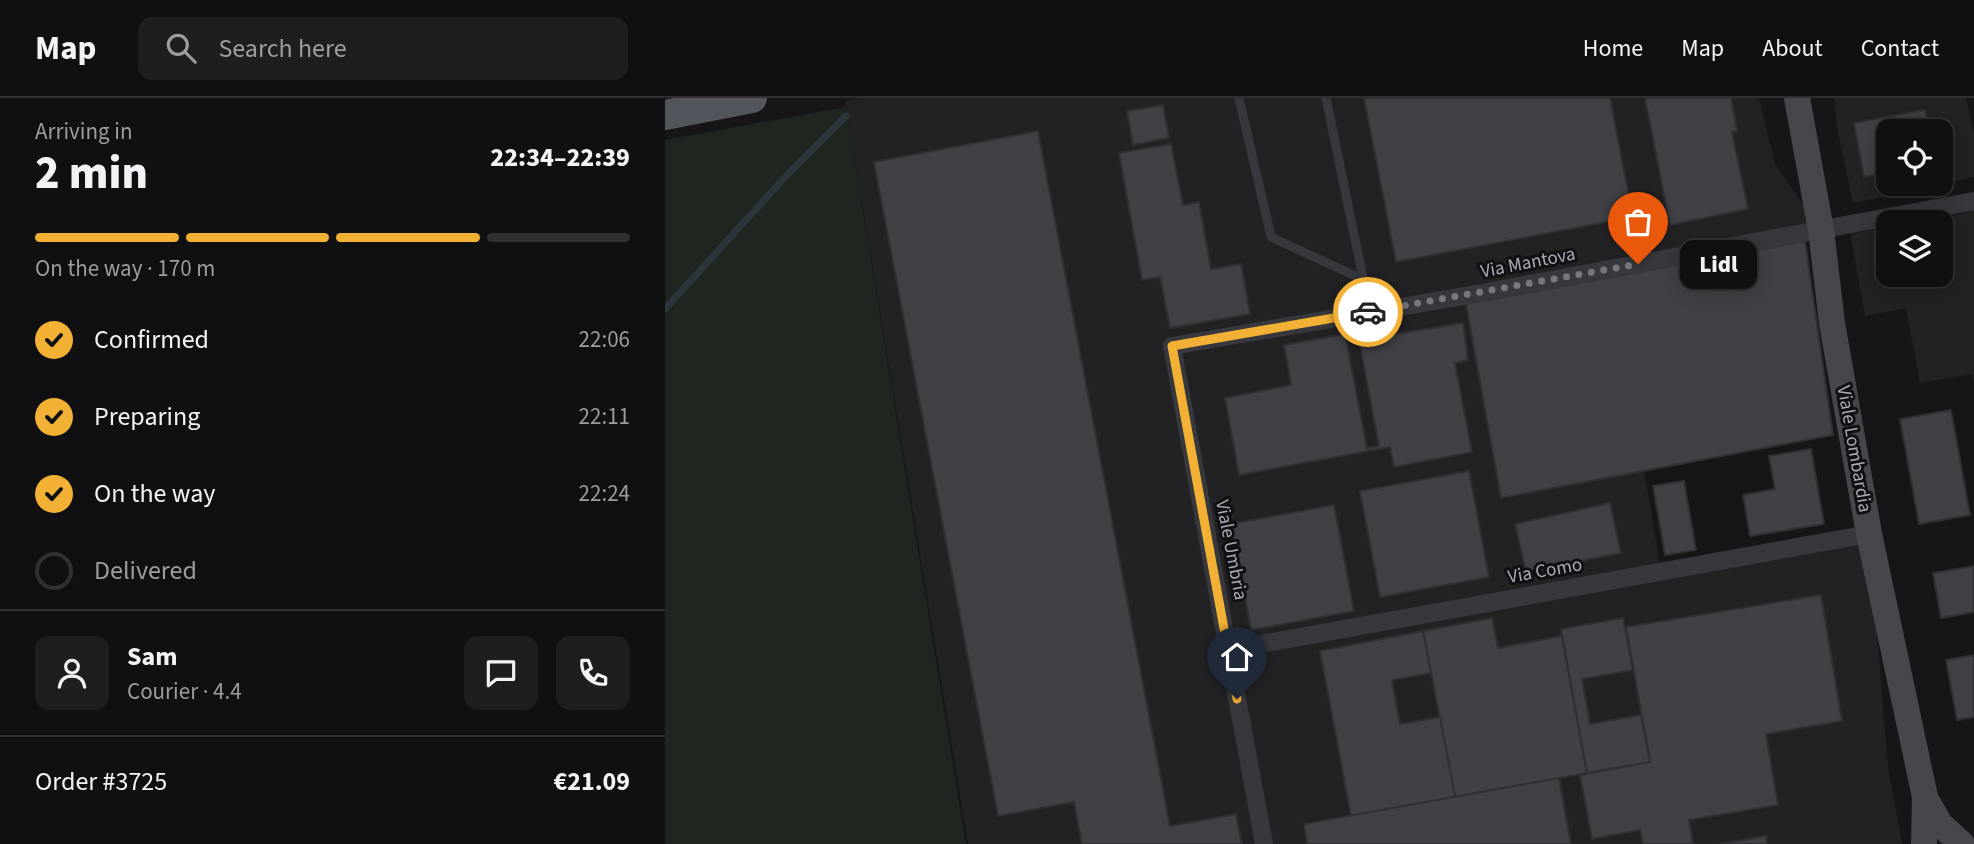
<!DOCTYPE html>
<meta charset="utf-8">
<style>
body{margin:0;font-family:"Source Sans 3",sans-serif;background:#1e1e20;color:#f1f3f6;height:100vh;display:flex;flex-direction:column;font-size:26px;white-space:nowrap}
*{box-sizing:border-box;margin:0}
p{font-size:23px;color:#9c9d9f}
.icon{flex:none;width:38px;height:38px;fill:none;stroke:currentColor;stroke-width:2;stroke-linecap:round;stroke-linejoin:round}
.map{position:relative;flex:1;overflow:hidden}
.panel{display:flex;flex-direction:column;background:#101012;width:665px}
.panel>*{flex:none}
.buttons{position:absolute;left:1211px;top:21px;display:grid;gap:14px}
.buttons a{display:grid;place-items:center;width:77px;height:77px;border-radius:14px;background:#101012;box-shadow:0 4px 18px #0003,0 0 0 2px #303032;font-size:35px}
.pin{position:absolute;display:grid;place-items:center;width:60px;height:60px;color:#fff;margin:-72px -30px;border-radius:50% 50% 50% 0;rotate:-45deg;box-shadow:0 0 7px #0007}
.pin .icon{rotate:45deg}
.courier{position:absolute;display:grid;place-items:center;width:70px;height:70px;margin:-35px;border:5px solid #f2b134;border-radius:50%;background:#fff;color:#222;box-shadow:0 2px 9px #0007}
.bubble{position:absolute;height:49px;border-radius:14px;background:#101012;box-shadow:0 4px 18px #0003,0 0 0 2px #303032;font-size:23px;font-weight:800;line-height:49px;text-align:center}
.overview em{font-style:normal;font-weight:800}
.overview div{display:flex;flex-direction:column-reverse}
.overview{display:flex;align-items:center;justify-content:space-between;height:119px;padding:0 35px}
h1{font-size:46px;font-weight:800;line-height:52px}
.bar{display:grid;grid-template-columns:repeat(4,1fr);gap:10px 7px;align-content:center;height:84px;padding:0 35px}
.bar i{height:9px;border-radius:5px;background:#303032}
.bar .selected{background:#f2b134}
.bar p{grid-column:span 4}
.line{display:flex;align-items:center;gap:18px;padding:0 35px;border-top:2px solid #303032}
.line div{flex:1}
.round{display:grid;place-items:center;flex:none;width:74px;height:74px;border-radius:14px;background:#1e1e20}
ol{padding:0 35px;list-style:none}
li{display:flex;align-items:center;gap:21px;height:77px}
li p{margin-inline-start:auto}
li .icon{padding:7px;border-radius:50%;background:#f2b134;color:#111;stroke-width:4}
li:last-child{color:#9c9d9f}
li i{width:38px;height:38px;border:4px solid #303032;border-radius:50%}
header{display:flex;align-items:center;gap:42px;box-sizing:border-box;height:98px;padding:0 35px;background:#101012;border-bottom:2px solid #303032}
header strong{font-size:33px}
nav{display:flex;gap:38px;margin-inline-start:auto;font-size:24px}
.search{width:490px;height:63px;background:#1e1e20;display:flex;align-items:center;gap:18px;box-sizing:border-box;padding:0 24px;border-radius:14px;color:#9c9d9f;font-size:26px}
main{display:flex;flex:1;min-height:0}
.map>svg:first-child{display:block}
.built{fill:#222225;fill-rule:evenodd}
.green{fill:#1e261f}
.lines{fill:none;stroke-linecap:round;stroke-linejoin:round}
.stream{stroke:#2c353c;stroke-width:7}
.building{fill:#404145;stroke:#303034;stroke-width:2}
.lane{stroke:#37383d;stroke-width:9}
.street{stroke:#37383d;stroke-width:18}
.secondary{stroke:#45474d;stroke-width:26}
.primary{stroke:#53555c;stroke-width:30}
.done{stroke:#757880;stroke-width:7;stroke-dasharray:0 12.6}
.route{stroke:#f2b134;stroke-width:9}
.labels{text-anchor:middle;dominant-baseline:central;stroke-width:6;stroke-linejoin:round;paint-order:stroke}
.street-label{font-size:19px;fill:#a8adb8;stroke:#111113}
</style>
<header>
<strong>Map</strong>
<div class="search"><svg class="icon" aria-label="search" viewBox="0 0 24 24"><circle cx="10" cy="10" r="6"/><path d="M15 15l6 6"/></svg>Search here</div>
<nav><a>Home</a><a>Map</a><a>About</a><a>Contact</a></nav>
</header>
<main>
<section class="panel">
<div class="overview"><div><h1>2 min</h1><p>Arriving in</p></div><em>22:34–22:39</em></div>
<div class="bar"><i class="selected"></i><i class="selected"></i><i class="selected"></i><i></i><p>On the way · 170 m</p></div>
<ol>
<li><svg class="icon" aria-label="check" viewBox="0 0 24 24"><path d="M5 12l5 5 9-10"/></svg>Confirmed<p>22:06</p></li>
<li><svg class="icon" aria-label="check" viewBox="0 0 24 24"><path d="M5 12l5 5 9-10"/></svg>Preparing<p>22:11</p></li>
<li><svg class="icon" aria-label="check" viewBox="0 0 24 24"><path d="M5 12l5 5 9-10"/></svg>On the way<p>22:24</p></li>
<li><i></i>Delivered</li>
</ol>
<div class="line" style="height:126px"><a class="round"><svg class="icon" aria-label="person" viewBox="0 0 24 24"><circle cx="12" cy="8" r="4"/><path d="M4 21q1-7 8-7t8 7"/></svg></a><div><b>Sam</b><p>Courier · 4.4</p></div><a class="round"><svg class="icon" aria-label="chat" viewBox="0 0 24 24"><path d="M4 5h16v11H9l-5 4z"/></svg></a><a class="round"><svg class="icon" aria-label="phone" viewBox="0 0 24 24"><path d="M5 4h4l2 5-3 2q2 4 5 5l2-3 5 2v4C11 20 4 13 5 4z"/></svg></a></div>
<div class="line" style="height:91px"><div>Order #3725</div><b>€21.09</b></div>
</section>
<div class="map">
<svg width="1309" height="746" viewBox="0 0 1309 746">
<rect width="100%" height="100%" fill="#161618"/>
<g class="built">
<polygon points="194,0 1094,0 1110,66 1156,132 817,195 978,365 996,473 1204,436 1223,669 1237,746 303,746 180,3"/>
<path d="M 1169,0 L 1301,0 L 1309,35 L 1309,79 L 1188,105 L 1172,30 ZM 1223,33 L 1276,33 L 1276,86 L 1223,86 Z"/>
<polygon points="1309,113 1309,286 1307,276 1255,285 1241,210 1200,218 1185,136 1223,129 1223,177 1276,177 1276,124 1250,124"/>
</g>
<polygon class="green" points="181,9 301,746 0,746 0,42"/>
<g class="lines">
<polyline class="stream" points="0,211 122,77 181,18"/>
</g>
<g class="building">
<polygon points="699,0 945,0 968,119 731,164"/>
<polygon points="980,0 1066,0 1072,33 1067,34 1083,111 1005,127"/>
<polygon points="498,7 504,40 468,47 462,13"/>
<polygon points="1260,12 1263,30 1275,28 1282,64 1276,65 1276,33 1223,33 1223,74 1199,79 1189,25"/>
<polygon points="373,33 505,728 571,716 577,746 417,746 409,704 333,718 209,64"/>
<polygon points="506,46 518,107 534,104 546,171 576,166 585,216 505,230 495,179 477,182 454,55"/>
<polygon points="1140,143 1168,337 836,400 801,206"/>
<polygon points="798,225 803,262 790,265 807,354 729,369 725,349 574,377 560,300 626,287 619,247 680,236 702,350 714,348 694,242"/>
<polygon points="1286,312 1305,417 1254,426 1235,321"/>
<polygon points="1146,351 1159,426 1085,438 1078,397 1110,391 1104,358"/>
<polygon points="804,373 824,479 715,499 695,393"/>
<polygon points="1019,383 1031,452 1000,457 988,388"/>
<polygon points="945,405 956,455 861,474 850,426"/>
<polygon points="669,407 689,513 586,532 566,426"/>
<polygon points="1309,468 1309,514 1276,520 1268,475"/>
<polygon points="1156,497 1177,623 1101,636 1113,707 1024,722 1028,746 978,746 975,732 927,741 915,677 985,664 961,529"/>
<polygon points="827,520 833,550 897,538 922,675 790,699 758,533"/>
<polygon points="958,520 968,572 917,581 925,626 976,617 985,664 922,675 896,531"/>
<polygon points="758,533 766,575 727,582 735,626 775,619 790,699 686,718 655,553"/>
<polygon points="1309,557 1309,619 1292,622 1281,562"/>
<polygon points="894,680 906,746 642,746 639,726"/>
<polygon points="1101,738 1102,746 1055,746"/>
</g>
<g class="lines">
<g class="lane">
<polyline points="574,0 606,139 699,182"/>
<polyline points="661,0 705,214"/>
</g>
<g class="street">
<polyline points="563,552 1204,436"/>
<polyline points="599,746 507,248 817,195 1309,103"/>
</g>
<g class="secondary">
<polyline points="1132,0 1156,132 1167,225 1204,436 1260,699 1259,746"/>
<polyline points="1260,700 1275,726 1297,746"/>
</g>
<polyline class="primary" points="0,17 87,0"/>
</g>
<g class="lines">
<polyline class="done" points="703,214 973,166"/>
<polyline class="route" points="572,601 507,248 703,214"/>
</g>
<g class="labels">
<g class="street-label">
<text transform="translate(863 165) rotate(-11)">Via Mantova</text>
<text transform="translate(1189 351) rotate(80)">Viale Lombardia</text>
<text transform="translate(566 452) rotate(79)">Viale Umbria</text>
<text transform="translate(880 473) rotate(-10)">Via Como</text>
</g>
</g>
</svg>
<div class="buttons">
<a><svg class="icon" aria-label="locate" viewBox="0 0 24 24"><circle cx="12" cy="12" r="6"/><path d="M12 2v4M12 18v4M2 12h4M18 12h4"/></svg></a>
<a><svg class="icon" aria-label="layers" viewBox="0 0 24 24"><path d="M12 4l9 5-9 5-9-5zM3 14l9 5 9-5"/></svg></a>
</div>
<div class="pin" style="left:973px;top:166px;background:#ea580c"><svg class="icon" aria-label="bag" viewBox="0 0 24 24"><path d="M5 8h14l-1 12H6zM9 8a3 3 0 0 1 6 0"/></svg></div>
<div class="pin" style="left:572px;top:601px;background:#1f2937"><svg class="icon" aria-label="home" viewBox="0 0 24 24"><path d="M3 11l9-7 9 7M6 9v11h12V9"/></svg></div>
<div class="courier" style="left:703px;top:214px"><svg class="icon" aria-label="car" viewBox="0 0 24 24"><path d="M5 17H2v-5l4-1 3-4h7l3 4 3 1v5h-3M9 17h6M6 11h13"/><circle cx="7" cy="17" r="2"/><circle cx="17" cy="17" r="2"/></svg></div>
<div class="bubble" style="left:1015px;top:142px;width:77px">Lidl</div>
</div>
</main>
